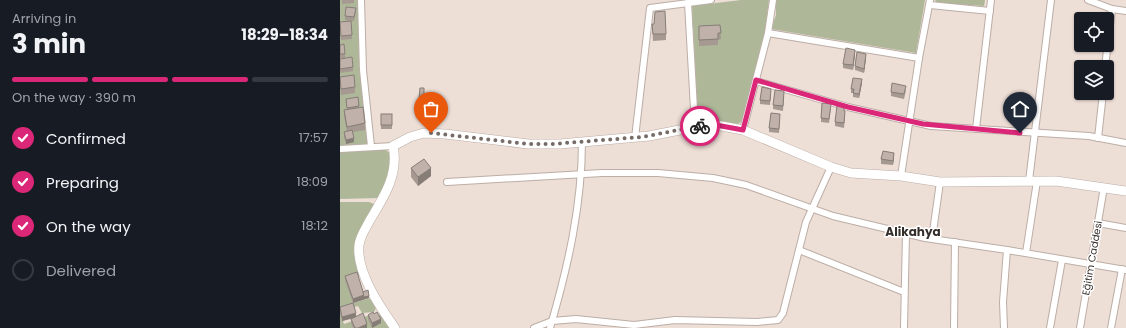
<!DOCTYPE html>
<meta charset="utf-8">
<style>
body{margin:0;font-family:Poppins,sans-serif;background:#20242c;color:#f1f3f6;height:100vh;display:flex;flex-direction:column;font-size:15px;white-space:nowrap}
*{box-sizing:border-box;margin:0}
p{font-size:13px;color:#9ea1a6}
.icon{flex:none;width:22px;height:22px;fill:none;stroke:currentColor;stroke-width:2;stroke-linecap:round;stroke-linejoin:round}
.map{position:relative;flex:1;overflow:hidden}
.panel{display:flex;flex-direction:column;background:#171b24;width:340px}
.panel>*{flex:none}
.buttons{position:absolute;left:734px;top:12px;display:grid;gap:8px}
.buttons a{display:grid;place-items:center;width:40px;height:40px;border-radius:4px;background:#171b24;box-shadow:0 1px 3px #0004;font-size:20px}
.pin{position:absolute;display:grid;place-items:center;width:34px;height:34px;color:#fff;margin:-41px -17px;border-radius:50% 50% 50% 0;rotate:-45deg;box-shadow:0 0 4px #0007}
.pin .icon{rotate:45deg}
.courier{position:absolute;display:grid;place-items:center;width:40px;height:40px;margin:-20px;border:3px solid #db2777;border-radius:50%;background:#fff;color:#222;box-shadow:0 1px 5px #0007}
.overview em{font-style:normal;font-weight:700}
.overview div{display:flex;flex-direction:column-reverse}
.overview{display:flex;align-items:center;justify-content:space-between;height:68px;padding:0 12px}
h1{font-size:26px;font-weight:700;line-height:30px}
.bar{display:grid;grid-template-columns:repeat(4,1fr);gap:6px 4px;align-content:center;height:48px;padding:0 12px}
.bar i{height:5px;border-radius:3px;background:#363941}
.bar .selected{background:#db2777}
.bar p{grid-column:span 4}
ol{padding:0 12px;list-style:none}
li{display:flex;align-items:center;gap:12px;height:44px}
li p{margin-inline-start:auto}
li .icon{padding:4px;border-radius:50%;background:#db2777;color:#fff;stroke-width:4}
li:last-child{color:#9ea1a6}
li i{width:22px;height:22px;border:2px solid #363941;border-radius:50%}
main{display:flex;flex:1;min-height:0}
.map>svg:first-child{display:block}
.green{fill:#aeb899}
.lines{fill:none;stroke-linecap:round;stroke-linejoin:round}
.street-casing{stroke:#bcaea6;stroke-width:8}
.secondary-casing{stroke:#bcaea6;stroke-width:10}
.street{stroke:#fff;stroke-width:6}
.secondary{stroke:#fff;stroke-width:9}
.wall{fill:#a59992}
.shaded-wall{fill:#867d77}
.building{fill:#c0b2aa;stroke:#867d77}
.done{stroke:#756c67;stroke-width:4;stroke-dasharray:0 7.2}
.route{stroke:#db2777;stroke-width:5}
.labels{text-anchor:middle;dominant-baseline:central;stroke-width:3;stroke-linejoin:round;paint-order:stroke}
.street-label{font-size:10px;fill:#342e2b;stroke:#fff}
.quarter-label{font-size:12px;font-weight:bold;fill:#342e2b;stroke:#fff}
</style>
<main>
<section class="panel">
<div class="overview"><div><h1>3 min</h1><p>Arriving in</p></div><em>18:29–18:34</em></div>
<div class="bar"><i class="selected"></i><i class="selected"></i><i class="selected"></i><i></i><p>On the way · 390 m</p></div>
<ol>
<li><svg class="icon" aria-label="check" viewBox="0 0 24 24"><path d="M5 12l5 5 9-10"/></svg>Confirmed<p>17:57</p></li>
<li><svg class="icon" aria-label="check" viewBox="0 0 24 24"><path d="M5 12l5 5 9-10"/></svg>Preparing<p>18:09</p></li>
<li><svg class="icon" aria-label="check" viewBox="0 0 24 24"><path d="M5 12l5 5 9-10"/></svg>On the way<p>18:12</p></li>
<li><i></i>Delivered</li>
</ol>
</section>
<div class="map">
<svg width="786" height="328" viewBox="0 0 786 328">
<rect width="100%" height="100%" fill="#edded6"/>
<g class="green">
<polygon points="0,0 18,0 20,64 28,144 26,144 0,147"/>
<polygon points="401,0 429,0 424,38 402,121 398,124 377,121 358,122 352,6"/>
<polygon points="436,0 585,0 576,53 431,29 436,15"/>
<polygon points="595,0 645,0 644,6 597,3"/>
<path d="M 44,149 L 50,153 C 50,168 49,186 38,198 L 0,199 L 0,151 Z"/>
<path d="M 0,202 L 29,202 L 34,204 C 20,234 10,242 20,275 L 17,276 L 13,303 L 31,298 L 36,308 L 34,312 L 22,313 L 18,306 L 0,311 Z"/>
<polygon points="0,313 4,324 27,316 42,315 52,328 0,328"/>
</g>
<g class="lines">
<g class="street-casing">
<g id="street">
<polyline points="21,0 23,70 31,146"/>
<polyline points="748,0 772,9 786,11"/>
<polyline points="348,3 355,127"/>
<polyline points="590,5 650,11"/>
<polyline points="428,33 579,58"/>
<polyline points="765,67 772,9"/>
<polyline points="416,81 508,107 591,126 749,136 786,143"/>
<polyline points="636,129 651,0"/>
<polyline points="403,130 428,33 433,0"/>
<polyline points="295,138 310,8 371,0"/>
<polyline points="758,138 763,93"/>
<polyline points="0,149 53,146"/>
<polyline points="561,176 579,58 590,0"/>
<polyline points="689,181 711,0"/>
<polyline points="107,182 262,173 318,173 373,178 406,185 493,216 585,238 667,250 663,302 664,328"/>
<polyline points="758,223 786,228"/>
<polyline points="592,239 600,182"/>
<polyline points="459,250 564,292"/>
<polyline points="667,250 786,270"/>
<polyline points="686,253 697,181"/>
<polyline points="194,328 212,321 236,319 294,325 335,320 417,322 438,320 443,313 466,222 491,167"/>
<path d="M 210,328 C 228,267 242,205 242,141"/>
<polyline points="564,328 566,233"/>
<polyline points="614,328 615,242"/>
<polyline points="710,328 722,260"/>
<polyline points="740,328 764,187"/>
<polyline points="771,328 782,269"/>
</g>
</g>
<g class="secondary-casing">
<path id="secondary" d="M 55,328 C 40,307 16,272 19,245 C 20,236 26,228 30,220 C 44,197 59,174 53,146 L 70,137 L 84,133 L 105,134 L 188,144 L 220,144 L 309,136 L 355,127 L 376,125 L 403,130 L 491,167 L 511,173 L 561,176 L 600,182 L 716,181 L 786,191"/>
</g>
<use href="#street" class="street"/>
<use href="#secondary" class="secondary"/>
</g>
<g class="wall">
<polygon points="2,0 14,0 14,3 2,4"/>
<polygon points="16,12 14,21 5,20 5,16"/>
<polygon points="11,21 12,39 1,40 0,22"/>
<polygon points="312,24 326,34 326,40 313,41"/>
<polygon points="380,25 381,39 378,40 378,45 359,46 359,26"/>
<polygon points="0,45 5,54 5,58 0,58"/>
<polygon points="515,54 513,70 503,68 503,64"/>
<polygon points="526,58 524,73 515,70 515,66"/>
<polygon points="0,59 13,67 13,71 0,73"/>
<polygon points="0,77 15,87 15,93 1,95 0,84"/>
<polygon points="522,83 519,98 513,97 513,93 511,93 511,89"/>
<polygon points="80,88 84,88 84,103 79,102"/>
<polygon points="566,90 564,99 551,96 551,92"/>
<polygon points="431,93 430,105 420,104 420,100"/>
<polygon points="444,96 443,111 433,109 433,105"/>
<polygon points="18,97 19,108 25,123 25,130 13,132 14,142 6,144 4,137 4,132 7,132 4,116 4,110 7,110 6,99"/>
<polygon points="491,108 489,123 481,122 481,118"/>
<polygon points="504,111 505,116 504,128 495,126 495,122"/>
<rect x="41" y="114" width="11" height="15"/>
<polygon points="440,118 439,133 429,132 429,128"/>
<polygon points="554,158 553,165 541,164 541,159"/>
<polygon points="71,168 91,176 78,186 71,177"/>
<polygon points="5,276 23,292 29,298 13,303 5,280"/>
<polygon points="0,307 16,316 27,328 13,328 11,323 11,319 2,321 0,313"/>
<polygon points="28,315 41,323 32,328 28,319"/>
</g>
<g class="shaded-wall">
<polygon points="515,50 515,54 513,70 513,65"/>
<polygon points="526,54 526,58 524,73 524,69"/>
<polygon points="522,79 522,83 519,98 519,94"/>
<polygon points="14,138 14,142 6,144 6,140"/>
<polygon points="554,153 554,158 553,165 553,161"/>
<polygon points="91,168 91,176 78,186 78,177"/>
<polygon points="24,295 29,296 29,298 13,303 13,299"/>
<polygon points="16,313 16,317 2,321 2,317"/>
<polygon points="41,319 41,323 32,328 32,323"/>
<polygon points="27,324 27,328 18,328"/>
</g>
<g class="building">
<polygon points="6,7 16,8 14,17 5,16"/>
<polygon points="325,11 326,34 313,34 312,24 314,24 315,12"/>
<polygon points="11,21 12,35 1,36 0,22"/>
<polygon points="380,25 381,33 378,33 378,39 359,40 359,26"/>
<polygon points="4,44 5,54 0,54 0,45"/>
<polygon points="506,48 515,50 513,65 503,64"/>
<polygon points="517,52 526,54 524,69 515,66"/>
<polygon points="12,57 13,67 0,69 0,59"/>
<polygon points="14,75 15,87 1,89 0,77"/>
<polygon points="513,78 522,79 519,94 513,93 514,89 511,89"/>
<polygon points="552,83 566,86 564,94 551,92"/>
<polygon points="422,87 431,89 430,101 420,100"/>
<polygon points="80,88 84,88 84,98 79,98"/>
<polygon points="435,90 444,91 443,106 433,105"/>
<polygon points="18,97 19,106 7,108 6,99"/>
<polygon points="482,103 491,104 489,119 481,118"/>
<polygon points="497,106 504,107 504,111 505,111 504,123 495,122"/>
<polygon points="23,107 25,123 7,127 4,110"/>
<polygon points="431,113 440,114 439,129 429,128"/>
<rect x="41" y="114" width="11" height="11"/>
<polygon points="12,130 14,138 6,140 4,132"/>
<polygon points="543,151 554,153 553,161 541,159"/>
<polygon points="84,159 91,168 78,177 71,168"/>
<polygon points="17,272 24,295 13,299 5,276"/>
<polygon points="28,290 29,296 24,297 23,292"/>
<polygon points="13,303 16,313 2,317 0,307"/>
<polygon points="33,312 34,314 37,312 41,319 32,323 28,315"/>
<polygon points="23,313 27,324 18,328 15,328 11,319"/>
</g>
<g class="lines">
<polyline class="done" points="91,133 188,144 212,144 302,137 360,126"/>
<polyline class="route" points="360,126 376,125 403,130 416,80 508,107 583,124 680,133"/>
</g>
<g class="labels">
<g class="street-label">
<text transform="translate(752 258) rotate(-80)">Eğitim Caddesi</text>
</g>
<g class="quarter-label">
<text x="573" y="231">Alikahya</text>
</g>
</g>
</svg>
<div class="buttons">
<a><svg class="icon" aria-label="locate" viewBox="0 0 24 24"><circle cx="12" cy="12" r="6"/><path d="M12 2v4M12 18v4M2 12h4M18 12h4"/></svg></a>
<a><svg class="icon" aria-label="layers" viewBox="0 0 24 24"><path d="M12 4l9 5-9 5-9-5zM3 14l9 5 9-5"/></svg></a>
</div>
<div class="pin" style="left:91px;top:133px;background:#ea580c"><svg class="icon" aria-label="bag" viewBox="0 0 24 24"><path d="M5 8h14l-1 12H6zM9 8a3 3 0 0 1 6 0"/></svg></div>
<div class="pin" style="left:680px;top:133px;background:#1f2937"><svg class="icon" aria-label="home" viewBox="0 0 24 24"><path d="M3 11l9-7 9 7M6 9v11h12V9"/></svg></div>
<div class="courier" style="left:360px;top:126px"><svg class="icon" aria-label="bike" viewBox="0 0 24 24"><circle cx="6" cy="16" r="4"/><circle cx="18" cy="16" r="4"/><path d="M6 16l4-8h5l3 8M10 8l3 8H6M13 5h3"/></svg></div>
</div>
</main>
